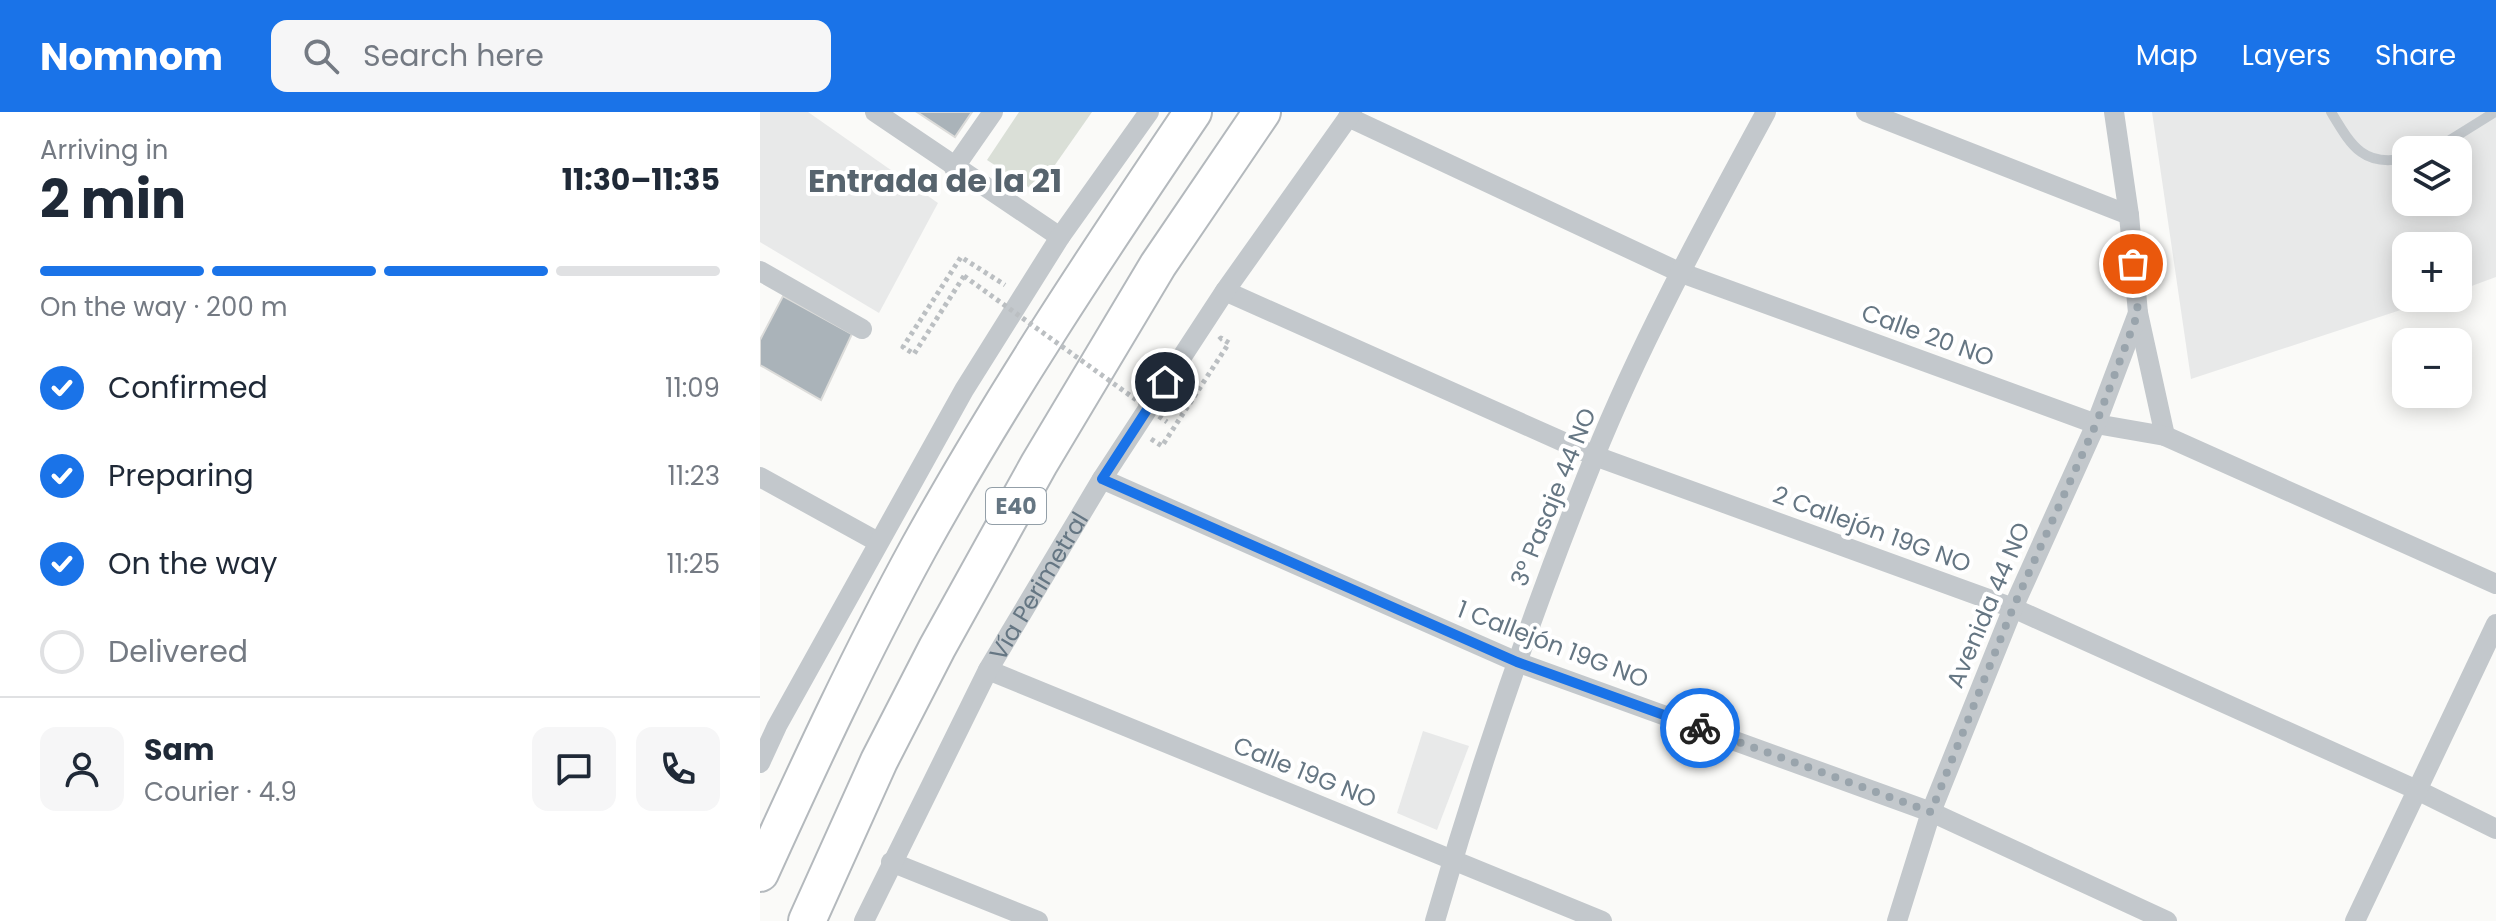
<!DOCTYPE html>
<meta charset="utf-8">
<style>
body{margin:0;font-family:Poppins,sans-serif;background:#f6f6f7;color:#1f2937;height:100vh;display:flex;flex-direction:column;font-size:30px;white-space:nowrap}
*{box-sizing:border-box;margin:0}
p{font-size:26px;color:#747a83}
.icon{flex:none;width:44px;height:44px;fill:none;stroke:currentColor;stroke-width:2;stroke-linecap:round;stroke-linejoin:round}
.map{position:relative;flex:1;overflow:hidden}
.panel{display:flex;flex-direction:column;background:#fff;width:760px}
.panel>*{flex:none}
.controls{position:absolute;left:1632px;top:24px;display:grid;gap:16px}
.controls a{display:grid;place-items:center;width:80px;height:80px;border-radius:16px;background:#fff;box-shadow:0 4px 20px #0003;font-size:40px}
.pin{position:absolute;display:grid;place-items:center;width:68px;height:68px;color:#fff;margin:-34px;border:4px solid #fff;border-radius:50%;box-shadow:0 2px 8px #0007}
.courier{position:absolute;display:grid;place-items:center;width:80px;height:80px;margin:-40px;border:6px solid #1a73e8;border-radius:50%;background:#fff;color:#222;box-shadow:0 2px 10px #0007}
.headline em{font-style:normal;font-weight:700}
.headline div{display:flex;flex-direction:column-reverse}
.headline{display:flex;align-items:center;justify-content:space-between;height:136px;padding:0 40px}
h1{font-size:52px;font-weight:700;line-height:60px}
.bar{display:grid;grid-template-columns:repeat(4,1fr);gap:12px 8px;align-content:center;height:96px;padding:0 40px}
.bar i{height:10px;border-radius:6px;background:#e0e1e3}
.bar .current{background:#1a73e8}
.bar p{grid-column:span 4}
.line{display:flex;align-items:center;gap:20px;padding:0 40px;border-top:2px solid #e0e1e3}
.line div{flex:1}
.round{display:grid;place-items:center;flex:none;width:84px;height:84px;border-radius:16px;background:#f6f6f7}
ol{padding:0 40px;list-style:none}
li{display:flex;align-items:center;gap:24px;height:88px}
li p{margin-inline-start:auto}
li .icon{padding:8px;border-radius:50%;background:#1a73e8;color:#fff;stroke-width:4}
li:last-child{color:#747a83}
li i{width:44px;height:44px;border:4px solid #e0e1e3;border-radius:50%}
header{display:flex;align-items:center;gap:48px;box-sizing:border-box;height:112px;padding:0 40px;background:#1a73e8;color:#fff}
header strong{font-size:38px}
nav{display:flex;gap:44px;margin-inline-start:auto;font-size:28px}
.search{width:560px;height:72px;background:#f6f6f7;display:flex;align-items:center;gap:20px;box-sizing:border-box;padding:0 28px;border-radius:16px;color:#747a83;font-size:30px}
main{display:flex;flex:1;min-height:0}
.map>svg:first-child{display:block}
.built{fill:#e8e9e9;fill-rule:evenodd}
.green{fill:#dadfd7}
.building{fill:#aab3b9;stroke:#dcdcda;stroke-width:2}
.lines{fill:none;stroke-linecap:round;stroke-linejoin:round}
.highway-casing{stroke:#b4b9bd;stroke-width:40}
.path{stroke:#bbbfc2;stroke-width:5;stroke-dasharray:4 4;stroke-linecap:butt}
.lane{stroke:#c3c8cc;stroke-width:10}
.street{stroke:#c3c8cc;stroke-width:20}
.highway{stroke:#fff;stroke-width:36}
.path-bridge{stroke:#bbbfc2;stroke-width:5;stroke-dasharray:4 4;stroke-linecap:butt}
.done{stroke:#99a4ac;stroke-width:8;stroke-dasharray:0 14.4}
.route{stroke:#1a73e8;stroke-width:10}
.labels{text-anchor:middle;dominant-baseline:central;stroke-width:8;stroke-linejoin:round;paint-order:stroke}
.shield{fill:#fff;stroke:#939fa8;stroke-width:2}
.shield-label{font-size:22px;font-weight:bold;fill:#657683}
.street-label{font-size:24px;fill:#657683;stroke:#fff}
.district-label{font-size:32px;font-weight:bold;fill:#57646e;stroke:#fff}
</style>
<header>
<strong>Nomnom</strong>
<div class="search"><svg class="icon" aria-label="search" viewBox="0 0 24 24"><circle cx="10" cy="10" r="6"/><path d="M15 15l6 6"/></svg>Search here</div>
<nav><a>Map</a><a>Layers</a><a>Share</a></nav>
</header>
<main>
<section class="panel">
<div class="headline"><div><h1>2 min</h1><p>Arriving in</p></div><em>11:30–11:35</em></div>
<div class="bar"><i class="current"></i><i class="current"></i><i class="current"></i><i></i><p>On the way · 200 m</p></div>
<ol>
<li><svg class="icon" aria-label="check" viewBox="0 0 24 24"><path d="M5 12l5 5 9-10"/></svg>Confirmed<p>11:09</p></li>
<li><svg class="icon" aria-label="check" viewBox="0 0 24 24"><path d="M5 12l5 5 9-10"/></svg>Preparing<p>11:23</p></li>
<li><svg class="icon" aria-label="check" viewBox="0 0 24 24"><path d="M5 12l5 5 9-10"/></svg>On the way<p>11:25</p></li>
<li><i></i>Delivered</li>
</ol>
<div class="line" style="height:144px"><a class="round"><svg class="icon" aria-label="person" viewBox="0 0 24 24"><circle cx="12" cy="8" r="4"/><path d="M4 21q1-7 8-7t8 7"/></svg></a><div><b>Sam</b><p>Courier · 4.9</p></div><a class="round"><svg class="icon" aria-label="chat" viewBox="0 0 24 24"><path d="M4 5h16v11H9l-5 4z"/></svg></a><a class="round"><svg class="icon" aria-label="phone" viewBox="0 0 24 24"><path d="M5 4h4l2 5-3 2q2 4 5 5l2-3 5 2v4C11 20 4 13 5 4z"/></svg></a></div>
</section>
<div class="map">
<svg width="1736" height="809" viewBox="0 0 1736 809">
<rect width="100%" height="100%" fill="#fafaf8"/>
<g class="built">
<polygon points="0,0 48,0 178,91 119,201 0,130"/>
<path d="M 1392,0 L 1736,0 L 1736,165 L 1698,179 L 1698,134 L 1646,134 L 1646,186 L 1677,186 L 1431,267 ZM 1646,38 L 1698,38 L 1698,90 L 1646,90 Z"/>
<polygon points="663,619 709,634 677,718 637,701"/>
</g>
<polygon class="green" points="259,0 332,0 276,80 227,48"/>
<g class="building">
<polygon points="157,0 212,0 195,25"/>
<polygon points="23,184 92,222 61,288 0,253 0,228"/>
</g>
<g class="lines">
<g class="highway-casing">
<g id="highway">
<path d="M 0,761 C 50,651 101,541 159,435 C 242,285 337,142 433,0"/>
<polyline points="47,809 119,649 177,536 279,352 398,153 502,0"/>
</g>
</g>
<g class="path">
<polyline points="204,164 154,242 143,235 201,145 245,173"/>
<polyline points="391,327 402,334 469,231 461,226 459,228"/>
</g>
<g class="lane">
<path d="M 1571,0 C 1591,33 1603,56 1646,46"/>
<polyline points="1674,38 1735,0"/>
</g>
<g class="street">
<polyline points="115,0 300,125"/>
<polyline points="1106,0 1369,103"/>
<polyline points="1354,0 1369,103 1378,201 1405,324"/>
<polyline points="588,5 919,160 1336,312 1405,324 1736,472"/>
<polyline points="194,56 233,0"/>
<polyline points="0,159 102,217"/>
<polyline points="465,179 835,344 1253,496 1657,678 1736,717"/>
<polyline points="0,365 118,430"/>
<polyline points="342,367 757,550 1171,700 1407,809"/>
<polyline points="228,558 842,809"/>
<polyline points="0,651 17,614 204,278 300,125 389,0"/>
<polyline points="131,750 278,809"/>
<path id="s1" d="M 104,809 L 228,558 L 342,367 L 465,179 L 592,0"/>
<path d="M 675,809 C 720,652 773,497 834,346 C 882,227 945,113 1006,0"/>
<polyline points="1137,809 1171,700 1253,496 1336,312 1378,201"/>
<polyline points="1595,809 1736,512"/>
</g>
<use href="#highway" class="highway"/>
<polyline class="path-bridge" points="204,164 407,310"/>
</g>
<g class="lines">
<polyline class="done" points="940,616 1171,700 1253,496 1336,312 1378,201 1373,152"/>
<polyline class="route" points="405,270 342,367 757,550 940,616"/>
</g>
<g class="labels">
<rect class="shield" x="226" y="376" width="60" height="36" rx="6"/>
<g class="shield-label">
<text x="256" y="394">E40</text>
</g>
<g class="street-label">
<text transform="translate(1168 223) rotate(20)">Calle 20 NO</text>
<text transform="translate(793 385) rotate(-68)">3º Pasaje 44 NO</text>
<text transform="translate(1112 417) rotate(20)">2 Callejón 19G NO</text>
<text stroke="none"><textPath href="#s1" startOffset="378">Vía Perimetral</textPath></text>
<text transform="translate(1228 493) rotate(-67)">Avenida 44 NO</text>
<text transform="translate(793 532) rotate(21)">1 Callejón 19G NO</text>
<text transform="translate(545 660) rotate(22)">Calle 19G NO</text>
</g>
<g class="district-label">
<text x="175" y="68">Entrada de la 21</text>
</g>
</g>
</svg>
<div class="controls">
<a><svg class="icon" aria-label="layers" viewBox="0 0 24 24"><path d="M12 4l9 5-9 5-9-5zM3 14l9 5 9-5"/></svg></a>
<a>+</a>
<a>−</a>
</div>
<div class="pin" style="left:1373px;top:152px;background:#ea580c"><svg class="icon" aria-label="bag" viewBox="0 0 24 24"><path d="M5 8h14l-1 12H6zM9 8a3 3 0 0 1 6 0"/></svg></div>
<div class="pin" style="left:405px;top:270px;background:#1f2937"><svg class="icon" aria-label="home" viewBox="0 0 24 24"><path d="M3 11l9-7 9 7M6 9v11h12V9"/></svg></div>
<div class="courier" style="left:940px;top:616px"><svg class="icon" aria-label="bike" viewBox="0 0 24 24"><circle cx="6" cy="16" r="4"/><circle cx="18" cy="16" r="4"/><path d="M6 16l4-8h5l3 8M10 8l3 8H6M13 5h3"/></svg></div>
</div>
</main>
